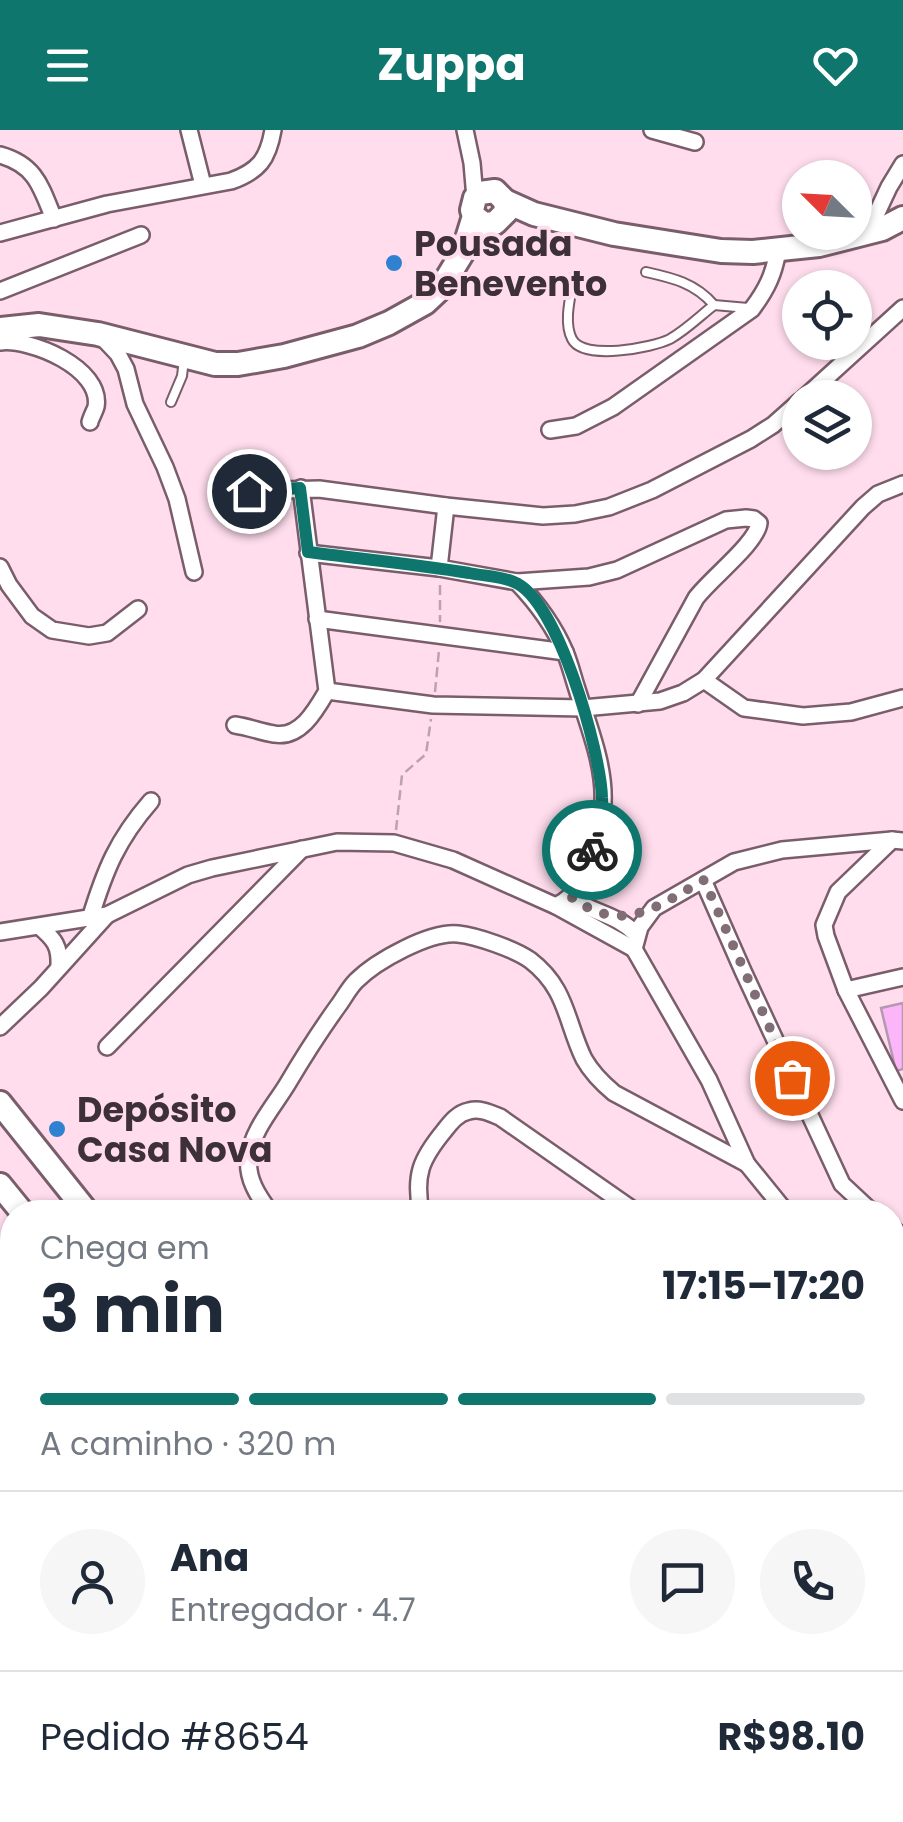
<!DOCTYPE html>
<html lang="pt">
<meta charset="utf-8">
<style>
body{margin:0;font-family:Poppins,sans-serif;background:#f6f6f7;color:#1f2937;height:100vh;display:flex;flex-direction:column;font-size:38px;white-space:nowrap}
*{box-sizing:border-box;margin:0}
p{font-size:32px;color:#747a83}
.icon{flex:none;width:55px;height:55px;fill:none;stroke:currentColor;stroke-width:2;stroke-linecap:round;stroke-linejoin:round}
.map{position:relative;flex:1;overflow:hidden}
.side{position:absolute;left:0px;top:1070px;width:905px;height:622px;display:flex;flex-direction:column;background:#fff;border-radius:40px 40px 0 0;box-shadow:0 2px 8px #0004}
.side>*{flex:none}
.needle{width:65px;rotate:294deg}
.controls{position:absolute;left:782px;top:30px;display:grid;gap:20px}
.controls a{display:grid;place-items:center;width:90px;height:90px;border-radius:50%;background:#fff;box-shadow:0 2px 8px #0004;font-size:50px}
.pin{position:absolute;display:grid;place-items:center;width:85px;height:85px;color:#fff;margin:-42px;border:5px solid #fff;border-radius:50%;box-shadow:0 2px 10px #0007}
.courier{position:absolute;display:grid;place-items:center;width:100px;height:100px;margin:-50px;border:8px solid #0f766e;border-radius:50%;background:#fff;color:#222;box-shadow:0 2px 12px #0007}
.headline em{font-style:normal;font-weight:700}
.headline div{display:flex;flex-direction:column-reverse}
.headline{display:flex;align-items:center;justify-content:space-between;height:170px;padding:0 40px}
h1{font-size:65px;font-weight:700;line-height:75px}
.bar{display:grid;grid-template-columns:repeat(4,1fr);gap:15px 10px;align-content:center;height:120px;padding:0 40px}
.bar i{height:12px;border-radius:8px;background:#e0e1e3}
.bar .current{background:#0f766e}
.bar p{grid-column:span 4}
.line{display:flex;align-items:center;gap:25px;padding:0 40px;border-top:2px solid #e0e1e3}
.line div{flex:1}
.round{display:grid;place-items:center;flex:none;width:105px;height:105px;border-radius:52px;background:#f6f6f7}
header{display:flex;justify-content:space-between;align-items:center;height:130px;padding:0 40px;background:#0f766e;color:#fff;font-size:45px;font-weight:700}
.map>svg:first-child{display:block}
.green{fill:#fabeb6}
.lines{fill:none;stroke-linecap:round;stroke-linejoin:round}
.river{stroke:#dec4f4;stroke-width:22}
.building{fill:#fcb5f8;stroke:#b299b0;stroke-width:2.5}
.lane-casing{stroke:#7a5d6b;stroke-width:12}
.street-casing{stroke:#7a5d6b;stroke-width:20}
.secondary-casing{stroke:#7a5d6b;stroke-width:28}
.path{stroke:#bca2ae;stroke-width:2.5;stroke-dasharray:10 5;stroke-linecap:butt}
.lane{stroke:#fff;stroke-width:8}
.street{stroke:#fff;stroke-width:15}
.secondary{stroke:#fff;stroke-width:22}
.done{stroke:#816d76;stroke-width:10;stroke-dasharray:0 18}
.route{stroke:#0f766e;stroke-width:12}
.poi-dot{fill:#3181d1;stroke:#ffdded;stroke-width:4}
.labels{text-anchor:middle;dominant-baseline:central;stroke-width:8;stroke-linejoin:round;paint-order:stroke}
.poi-label{font-size:35px;font-weight:bold;fill:#3d3036;stroke:#ffdded;text-anchor:start}
</style>
<header><svg class="icon" aria-label="menu" viewBox="0 0 24 24"><path d="M4 6h16M4 12h16M4 18h16"/></svg>Zuppa<svg class="icon" aria-label="heart" viewBox="0 0 24 24"><path d="M12 20l-8-8c-3-5 5-10 8-4 3-6 11-1 8 4z"/></svg></header>
<div class="map">
<svg width="903" height="1692" viewBox="0 0 903 1692">
<rect width="100%" height="100%" fill="#ffdded"/>
<polygon class="green" points="0,1408 12,1413 12,1680 258,1680 268,1692 0,1692"/>
<g class="lines">
<g class="river">
<polyline points="0,1219 12,1233"/>
<polyline points="358,1680 364,1692"/>
</g>
</g>
<polygon class="building" points="903,873 903,939 896,941 881,878"/>
<g class="lines">
<g class="lane-casing">
<g id="lane">
<path d="M 646,142 C 673,148 695,153 714,175"/>
<path d="M 574,146 C 571,165 563,192 572,209 C 583,231 652,218 670,209 C 686,200 700,186 714,175 L 748,178"/>
<polyline points="171,272 182,246 184,229"/>
</g>
</g>
<g class="street-casing">
<g id="street">
<polyline points="189,0 203,55"/>
<polyline points="465,0 472,33 475,68"/>
<polyline points="652,0 695,12"/>
<path d="M 0,25 C 36,35 41,57 54,89"/>
<polyline points="868,102 889,57 903,34"/>
<path d="M 0,103 L 107,74 L 231,51 C 259,41 268,29 273,0"/>
<polyline points="0,161 141,105"/>
<polyline points="101,206 118,224 126,239 135,274 165,337 177,369 194,442"/>
<path d="M 0,212 C 30,208 103,238 96,277 C 96,278 90,290 90,292"/>
<polyline points="804,268 903,178"/>
<path d="M 550,300 L 576,296 L 613,277 L 752,179 C 767,159 774,144 778,120"/>
<polyline points="249,361 319,359 446,376 543,386 575,384 609,377 652,360 751,309 773,295 800,271"/>
<path d="M 308,423 L 439,438 L 517,452 L 589,447 L 617,440 L 726,390 L 746,388 L 754,389 L 759,393 C 757,413 711,448 696,468 L 638,574"/>
<polyline points="0,437 9,455 32,486 52,500 89,506 107,503 138,479"/>
<polyline points="439,438 446,376"/>
<path d="M 517,452 C 537,473 554,496 565,522 C 570,534 573,547 577,559 C 588,595 605,635 603,673 C 602,697 587,750 569,767 C 566,770 561,773 556,776"/>
<polyline points="317,489 565,522"/>
<polyline points="704,550 744,578 803,586 851,582 903,568"/>
<polyline points="327,561 433,575 583,578 660,571 683,563 704,550 863,377 878,364 903,354"/>
<path d="M 235,595 C 249,597 261,602 274,604 C 300,609 316,580 327,561 L 301,358"/>
<polyline points="892,710 838,762 824,795 826,806 846,860 903,971"/>
<polyline points="703,750 743,841 842,1054 872,1082"/>
<path d="M 570,767 C 593,784 616,783 637,805"/>
<path d="M 90,789 C 105,740 117,710 151,671"/>
<path d="M 40,797 C 54,809 60,816 59,836"/>
<polyline points="0,802 107,785 188,745 212,738 337,712 394,713 453,730 556,776 634,819"/>
<polyline points="634,819 640,797 654,778 734,732 782,720 892,710 903,711"/>
<polyline points="634,819 709,950 747,1034 786,1082"/>
<polyline points="846,860 903,847"/>
<polyline points="0,897 41,858 107,785"/>
<polyline points="107,917 302,719"/>
<path d="M 270,1082 C 258,1066 246,1048 249,1027 C 252,1000 275,975 288,953 C 304,926 320,901 338,876 C 344,868 349,858 356,851 C 376,831 430,801 458,804 C 477,806 514,819 530,830 C 567,858 566,892 584,929 C 592,943 602,953 614,963 L 747,1034"/>
<path d="M 421,1082 C 414,1045 421,1029 444,1001 C 451,992 458,983 469,981 C 480,978 490,983 500,987 L 636,1082"/>
<polyline points="892,1099 903,1106"/>
<polyline points="892,1192 903,1201"/>
<polyline points="892,1264 903,1272"/>
<polyline points="0,1353 12,1365"/>
<polyline points="892,1382 903,1382"/>
<polyline points="892,1429 903,1427"/>
<polyline points="282,1680 290,1692"/>
<polyline points="657,1692 673,1680"/>
</g>
</g>
<g class="secondary-casing">
<g id="secondary">
<polyline points="505,71 534,84 614,104 721,121 753,122 819,115 882,99 903,88"/>
<polyline points="0,199 39,195 98,204 215,234 238,234 284,226 358,206 389,193 425,173 441,158 463,122 474,86 472,80 475,68 480,63 495,61 505,71 506,82 495,93 484,94 474,86"/>
<polyline points="0,973 87,1082"/>
<polyline points="0,1055 22,1082"/>
<polyline points="446,1680 448,1692"/>
<polyline points="501,1680 503,1692"/>
</g>
</g>
<g class="path">
<polyline points="440,455 440,492"/>
<polyline points="435,562 439,520"/>
<polyline points="396,700 402,645 426,624 431,589"/>
</g>
<use href="#lane" class="lane"/>
<use href="#street" class="street"/>
<use href="#secondary" class="secondary"/>
</g>
<g class="lines">
<path class="done" d="M 592,720 L 578,756 L 570,766 C 621,806 656,777 704,750 L 792,948"/>
<path class="route" d="M 249,361 L 300,358 L 308,422 C 362,429 415,434 469,443 C 483,446 501,446 514,452 C 558,469 601,623 602,668 C 603,686 597,703 592,720"/>
</g>
<g class="poi-dot">
<circle cx="394" cy="133" r="10"/>
<circle cx="57" cy="999" r="10"/>
</g>
<g class="labels">
<g class="poi-label">
<text x="414" y="113">Pousada<tspan x="414" dy="40">Benevento</tspan></text>
<text x="77" y="979">Depósito<tspan x="77" dy="40">Casa Nova</tspan></text>
</g>
</g>
</svg>
<div class="controls">
<a><svg class="needle" viewBox="-14 -14 28 28"><path d="M0-13l5 13h-10z" fill="#e53935"/><path d="M0 13l5-13h-10z" fill="#747a83"/></svg></a>
<a><svg class="icon" aria-label="locate" viewBox="0 0 24 24"><circle cx="12" cy="12" r="6"/><path d="M12 2v4M12 18v4M2 12h4M18 12h4"/></svg></a>
<a><svg class="icon" aria-label="layers" viewBox="0 0 24 24"><path d="M12 4l9 5-9 5-9-5zM3 14l9 5 9-5"/></svg></a>
</div>
<div class="pin" style="left:792px;top:948px;background:#ea580c"><svg class="icon" aria-label="bag" viewBox="0 0 24 24"><path d="M5 8h14l-1 12H6zM9 8a3 3 0 0 1 6 0"/></svg></div>
<div class="pin" style="left:249px;top:361px;background:#1f2937"><svg class="icon" aria-label="home" viewBox="0 0 24 24"><path d="M3 11l9-7 9 7M6 9v11h12V9"/></svg></div>
<div class="courier" style="left:592px;top:720px"><svg class="icon" aria-label="bike" viewBox="0 0 24 24"><circle cx="6" cy="16" r="4"/><circle cx="18" cy="16" r="4"/><path d="M6 16l4-8h5l3 8M10 8l3 8H6M13 5h3"/></svg></div>
<section class="side">
<div class="headline"><div><h1>3 min</h1><p>Chega em</p></div><em>17:15–17:20</em></div>
<div class="bar"><i class="current"></i><i class="current"></i><i class="current"></i><i></i><p>A caminho · 320 m</p></div>
<div class="line" style="height:180px"><a class="round"><svg class="icon" aria-label="person" viewBox="0 0 24 24"><circle cx="12" cy="8" r="4"/><path d="M4 21q1-7 8-7t8 7"/></svg></a><div><b>Ana</b><p>Entregador · 4.7</p></div><a class="round"><svg class="icon" aria-label="chat" viewBox="0 0 24 24"><path d="M4 5h16v11H9l-5 4z"/></svg></a><a class="round"><svg class="icon" aria-label="phone" viewBox="0 0 24 24"><path d="M5 4h4l2 5-3 2q2 4 5 5l2-3 5 2v4C11 20 4 13 5 4z"/></svg></a></div>
<div class="line" style="height:130px"><div>Pedido #8654</div><b>R$98.10</b></div>
</section>
</div>
